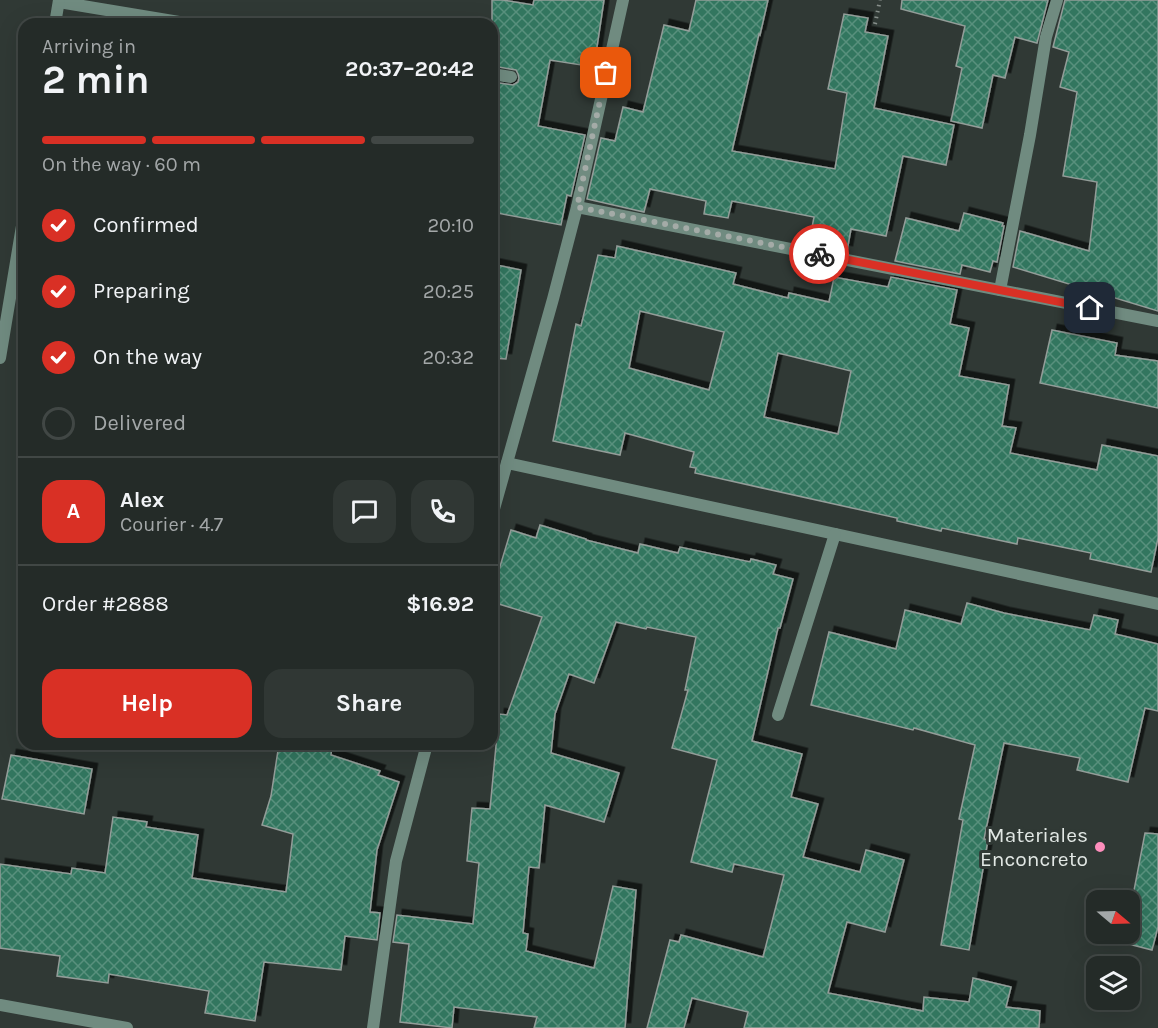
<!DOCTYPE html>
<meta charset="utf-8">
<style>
body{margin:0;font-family:Karla,sans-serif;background:#303734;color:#f1f3f6;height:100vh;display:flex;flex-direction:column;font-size:22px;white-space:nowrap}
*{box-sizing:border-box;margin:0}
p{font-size:20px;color:#a3a7a8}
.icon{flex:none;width:33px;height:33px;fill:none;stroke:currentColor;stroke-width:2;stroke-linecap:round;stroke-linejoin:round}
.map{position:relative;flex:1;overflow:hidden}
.sheet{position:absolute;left:18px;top:18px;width:480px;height:732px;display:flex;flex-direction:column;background:#242b28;border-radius:18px;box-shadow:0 6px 24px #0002,0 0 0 2px #414745}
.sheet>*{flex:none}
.needle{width:39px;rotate:109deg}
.tools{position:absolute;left:1086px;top:890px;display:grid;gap:12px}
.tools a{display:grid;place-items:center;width:54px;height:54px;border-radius:12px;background:#242b28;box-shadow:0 6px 24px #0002,0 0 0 2px #414745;font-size:30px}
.pin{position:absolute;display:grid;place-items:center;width:51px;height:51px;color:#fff;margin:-26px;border-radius:12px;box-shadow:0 3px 9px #0006}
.courier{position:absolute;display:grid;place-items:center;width:60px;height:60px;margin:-30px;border:4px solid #d93025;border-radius:50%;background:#fff;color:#222;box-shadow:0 2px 8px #0007}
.overview em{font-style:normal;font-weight:700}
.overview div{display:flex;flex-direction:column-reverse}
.overview{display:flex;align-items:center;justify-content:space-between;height:102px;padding:0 24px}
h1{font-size:39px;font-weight:700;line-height:45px}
.bar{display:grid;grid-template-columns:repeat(4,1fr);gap:9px 6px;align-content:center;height:72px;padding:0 24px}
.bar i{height:8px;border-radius:4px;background:#414745}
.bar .active{background:#d93025}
.bar p{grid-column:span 4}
.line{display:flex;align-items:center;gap:15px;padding:0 24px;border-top:2px solid #414745}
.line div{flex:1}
.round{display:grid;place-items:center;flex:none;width:63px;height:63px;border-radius:18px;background:#303734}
ol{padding:0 24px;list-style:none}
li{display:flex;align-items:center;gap:18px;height:66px}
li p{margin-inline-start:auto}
li .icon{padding:6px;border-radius:50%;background:#d93025;color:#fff;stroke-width:4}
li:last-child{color:#a3a7a8}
li i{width:33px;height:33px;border:3px solid #414745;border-radius:50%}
.button{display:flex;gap:12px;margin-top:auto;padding:12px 24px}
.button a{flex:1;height:69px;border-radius:18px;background:#d93025;color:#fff;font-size:24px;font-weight:700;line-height:69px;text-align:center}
.button a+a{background:#303734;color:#f1f3f6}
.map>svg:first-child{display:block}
.building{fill:url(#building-cross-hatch);stroke:#939d99;stroke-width:1.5;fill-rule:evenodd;filter:url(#shadow)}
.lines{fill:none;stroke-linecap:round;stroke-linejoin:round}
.path{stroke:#878f8b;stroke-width:4;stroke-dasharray:1.5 4.5;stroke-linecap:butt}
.minor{stroke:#708b80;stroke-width:12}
.done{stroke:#a4aba7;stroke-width:6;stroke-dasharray:0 10.8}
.route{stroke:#d93025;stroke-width:8}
.poi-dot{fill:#fe8ebc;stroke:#303935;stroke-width:2}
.labels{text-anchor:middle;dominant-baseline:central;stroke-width:6;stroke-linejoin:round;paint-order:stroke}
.poi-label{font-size:21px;fill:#e2e8e5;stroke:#303935;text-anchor:end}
</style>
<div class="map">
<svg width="1158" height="1028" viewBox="0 0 1158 1028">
<defs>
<pattern id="building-cross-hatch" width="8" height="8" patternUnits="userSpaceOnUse" patternTransform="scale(1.5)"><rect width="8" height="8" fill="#31765e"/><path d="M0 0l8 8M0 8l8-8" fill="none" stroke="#58907d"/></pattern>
<filter id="shadow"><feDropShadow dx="5.5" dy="-5.5" stdDeviation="0" flood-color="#0009"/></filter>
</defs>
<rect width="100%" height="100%" fill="#303935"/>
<g class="building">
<polygon points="492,0 503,0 533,5 534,0 604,0 594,67 550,60 538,126 585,135 571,196 567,195 561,225 492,212 492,82 513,85 518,82 519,78 518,74 516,70 493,66 498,41 492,40"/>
<polygon points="696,0 768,0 760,35 759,34 732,151 835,169 847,93 828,89 844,14 868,18 865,32 888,36 874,108 954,125 946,165 903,156 886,236 851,229 847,251 809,243 814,217 732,201 728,218 704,214 706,201 650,189 644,212 587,199 601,138 615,141 623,107 643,112 664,25 689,31"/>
<polygon points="902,0 1048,0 1037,43 1015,37 1005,78 993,75 982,128 951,121 962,68 956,66 965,26 901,9"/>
<polygon points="1065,0 1158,0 1158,311 1013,267 1020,231 1089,251 1097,182 1063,176 1077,92 1060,87 1069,52 1053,47"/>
<polygon points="964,213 1003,223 1002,226 1004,226 997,262 993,261 990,272 962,265 960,274 895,261 906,218 959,231"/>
<path d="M 617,246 L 736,273 L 733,284 L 788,298 L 789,293 L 829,302 L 834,277 L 888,287 L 891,277 L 957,290 L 950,324 L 969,328 L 959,376 L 1009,385 L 1002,426 L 1016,428 L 1010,453 L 1097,470 L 1102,445 L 1158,456 L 1158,538 L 1151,572 L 1090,559 L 1091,553 L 1018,538 L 1017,544 L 942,528 L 941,531 L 897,521 L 897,518 L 695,473 L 696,468 L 690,467 L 694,452 L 625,433 L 620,455 L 553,441 L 576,324 L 581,326 L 598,255 L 615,258 ZM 640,311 L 724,332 L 709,390 L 629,368 ZM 778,353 L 851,371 L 838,434 L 764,417 Z"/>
<polygon points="492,264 521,270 506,359 492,358"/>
<polygon points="1052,330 1117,343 1115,355 1158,361 1158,408 1040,383"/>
<polygon points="540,525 586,539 586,540 638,553 640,544 678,553 680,547 750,562 751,559 776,565 773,574 793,579 780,628 778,628 752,741 802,754 791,797 818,804 803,857 860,872 866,850 904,860 885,932 847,922 828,993 923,1011 924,997 969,1002 973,978 1011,987 1006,1007 1040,1011 1039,1028 744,1028 748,1012 692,998 684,1028 647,1028 670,940 679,942 681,935 763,957 784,875 734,864 732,872 691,862 717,760 672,748 688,690 685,690 696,637 647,627 646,629 616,622 594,683 569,674 555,714 551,753 619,773 604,822 545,805 539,868 529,867 523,933 528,934 526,951 594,968 613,886 636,890 625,1028 534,1028 537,1017 454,1007 452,1028 400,1022 409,944 393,942 397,915 473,924 479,863 467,861 472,808 490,809 499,714 507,715 542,617 492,602 492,593 511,530 536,538"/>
<polygon points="967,603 1004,613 1090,630 1094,615 1118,620 1115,634 1158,644 1158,711 1145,708 1128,782 1077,770 1080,758 1004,743 984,839 988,840 969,950 941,945 963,820 959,819 975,745 914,728 913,730 811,705 829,632 896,649 905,610 961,624"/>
<polygon points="279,744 332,744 331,755 380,771 378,775 399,782 377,850 370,912 380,913 377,940 345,936 341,970 264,962 255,1021 205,1013 209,991 109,974 108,983 57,976 60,956 0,948 0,864 71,874 72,868 105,873 113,817 147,822 146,827 198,835 192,878 286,892 293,834 262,825 271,796"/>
<polygon points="11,755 92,769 84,814 2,799"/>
<polygon points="1145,833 1158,834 1158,927 1152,950 1105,938 1107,933 1130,933 1130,901 1132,901"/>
</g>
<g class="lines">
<polyline class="path" points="875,24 880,0"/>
<g class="minor">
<polyline points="59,2 191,24"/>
<polyline points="55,24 59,0"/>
<polyline points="492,74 511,77"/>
<polyline points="577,207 1158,321"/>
<polyline points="1000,290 1030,135 1046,37 1057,0"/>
<polyline points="0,358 24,214"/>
<polyline points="507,463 1158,604"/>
<polyline points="492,516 553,299 577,207 623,0"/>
<polyline points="778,715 835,534"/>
<polyline points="0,1005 127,1028"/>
<polyline points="373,1028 396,861 427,744"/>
</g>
</g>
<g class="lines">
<polyline class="done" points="606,73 577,207 819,254"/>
<polyline class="route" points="819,254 1090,308"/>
</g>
<circle class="poi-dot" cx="1100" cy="847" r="6"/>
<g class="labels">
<g class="poi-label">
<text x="1088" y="835">Materiales<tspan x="1088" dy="24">Enconcreto</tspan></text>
</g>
</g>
</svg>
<div class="tools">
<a><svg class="needle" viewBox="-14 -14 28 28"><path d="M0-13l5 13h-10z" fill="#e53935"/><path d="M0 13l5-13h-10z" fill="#a3a7a8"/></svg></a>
<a><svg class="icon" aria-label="layers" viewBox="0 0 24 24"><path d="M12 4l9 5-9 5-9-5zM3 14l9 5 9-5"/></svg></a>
</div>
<div class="pin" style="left:606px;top:73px;background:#ea580c"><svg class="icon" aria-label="bag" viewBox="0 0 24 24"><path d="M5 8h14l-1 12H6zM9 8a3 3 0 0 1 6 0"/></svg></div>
<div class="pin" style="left:1090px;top:308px;background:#1f2937"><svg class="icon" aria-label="home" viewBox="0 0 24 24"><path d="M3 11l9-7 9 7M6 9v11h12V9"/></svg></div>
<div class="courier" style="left:819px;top:254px"><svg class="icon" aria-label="bike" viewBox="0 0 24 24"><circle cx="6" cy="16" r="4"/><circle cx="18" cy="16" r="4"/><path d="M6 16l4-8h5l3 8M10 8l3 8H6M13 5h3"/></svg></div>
<section class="sheet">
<div class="overview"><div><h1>2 min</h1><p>Arriving in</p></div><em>20:37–20:42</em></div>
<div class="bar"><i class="active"></i><i class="active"></i><i class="active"></i><i></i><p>On the way · 60 m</p></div>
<ol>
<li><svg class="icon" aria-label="check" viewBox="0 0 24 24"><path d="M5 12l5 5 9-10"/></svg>Confirmed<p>20:10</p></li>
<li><svg class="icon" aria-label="check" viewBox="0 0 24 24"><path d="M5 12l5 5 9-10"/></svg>Preparing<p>20:25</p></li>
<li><svg class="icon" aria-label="check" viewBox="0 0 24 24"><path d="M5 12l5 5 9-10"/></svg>On the way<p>20:32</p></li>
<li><i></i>Delivered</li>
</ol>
<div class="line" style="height:108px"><b class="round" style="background:#d93025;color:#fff">A</b><div><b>Alex</b><p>Courier · 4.7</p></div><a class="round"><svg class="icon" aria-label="chat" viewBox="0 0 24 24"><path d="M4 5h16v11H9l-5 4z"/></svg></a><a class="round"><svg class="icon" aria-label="phone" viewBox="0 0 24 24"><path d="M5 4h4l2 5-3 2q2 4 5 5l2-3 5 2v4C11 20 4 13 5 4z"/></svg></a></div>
<div class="line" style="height:78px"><div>Order #2888</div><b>$16.92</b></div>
<div class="button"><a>Help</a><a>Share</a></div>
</section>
</div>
